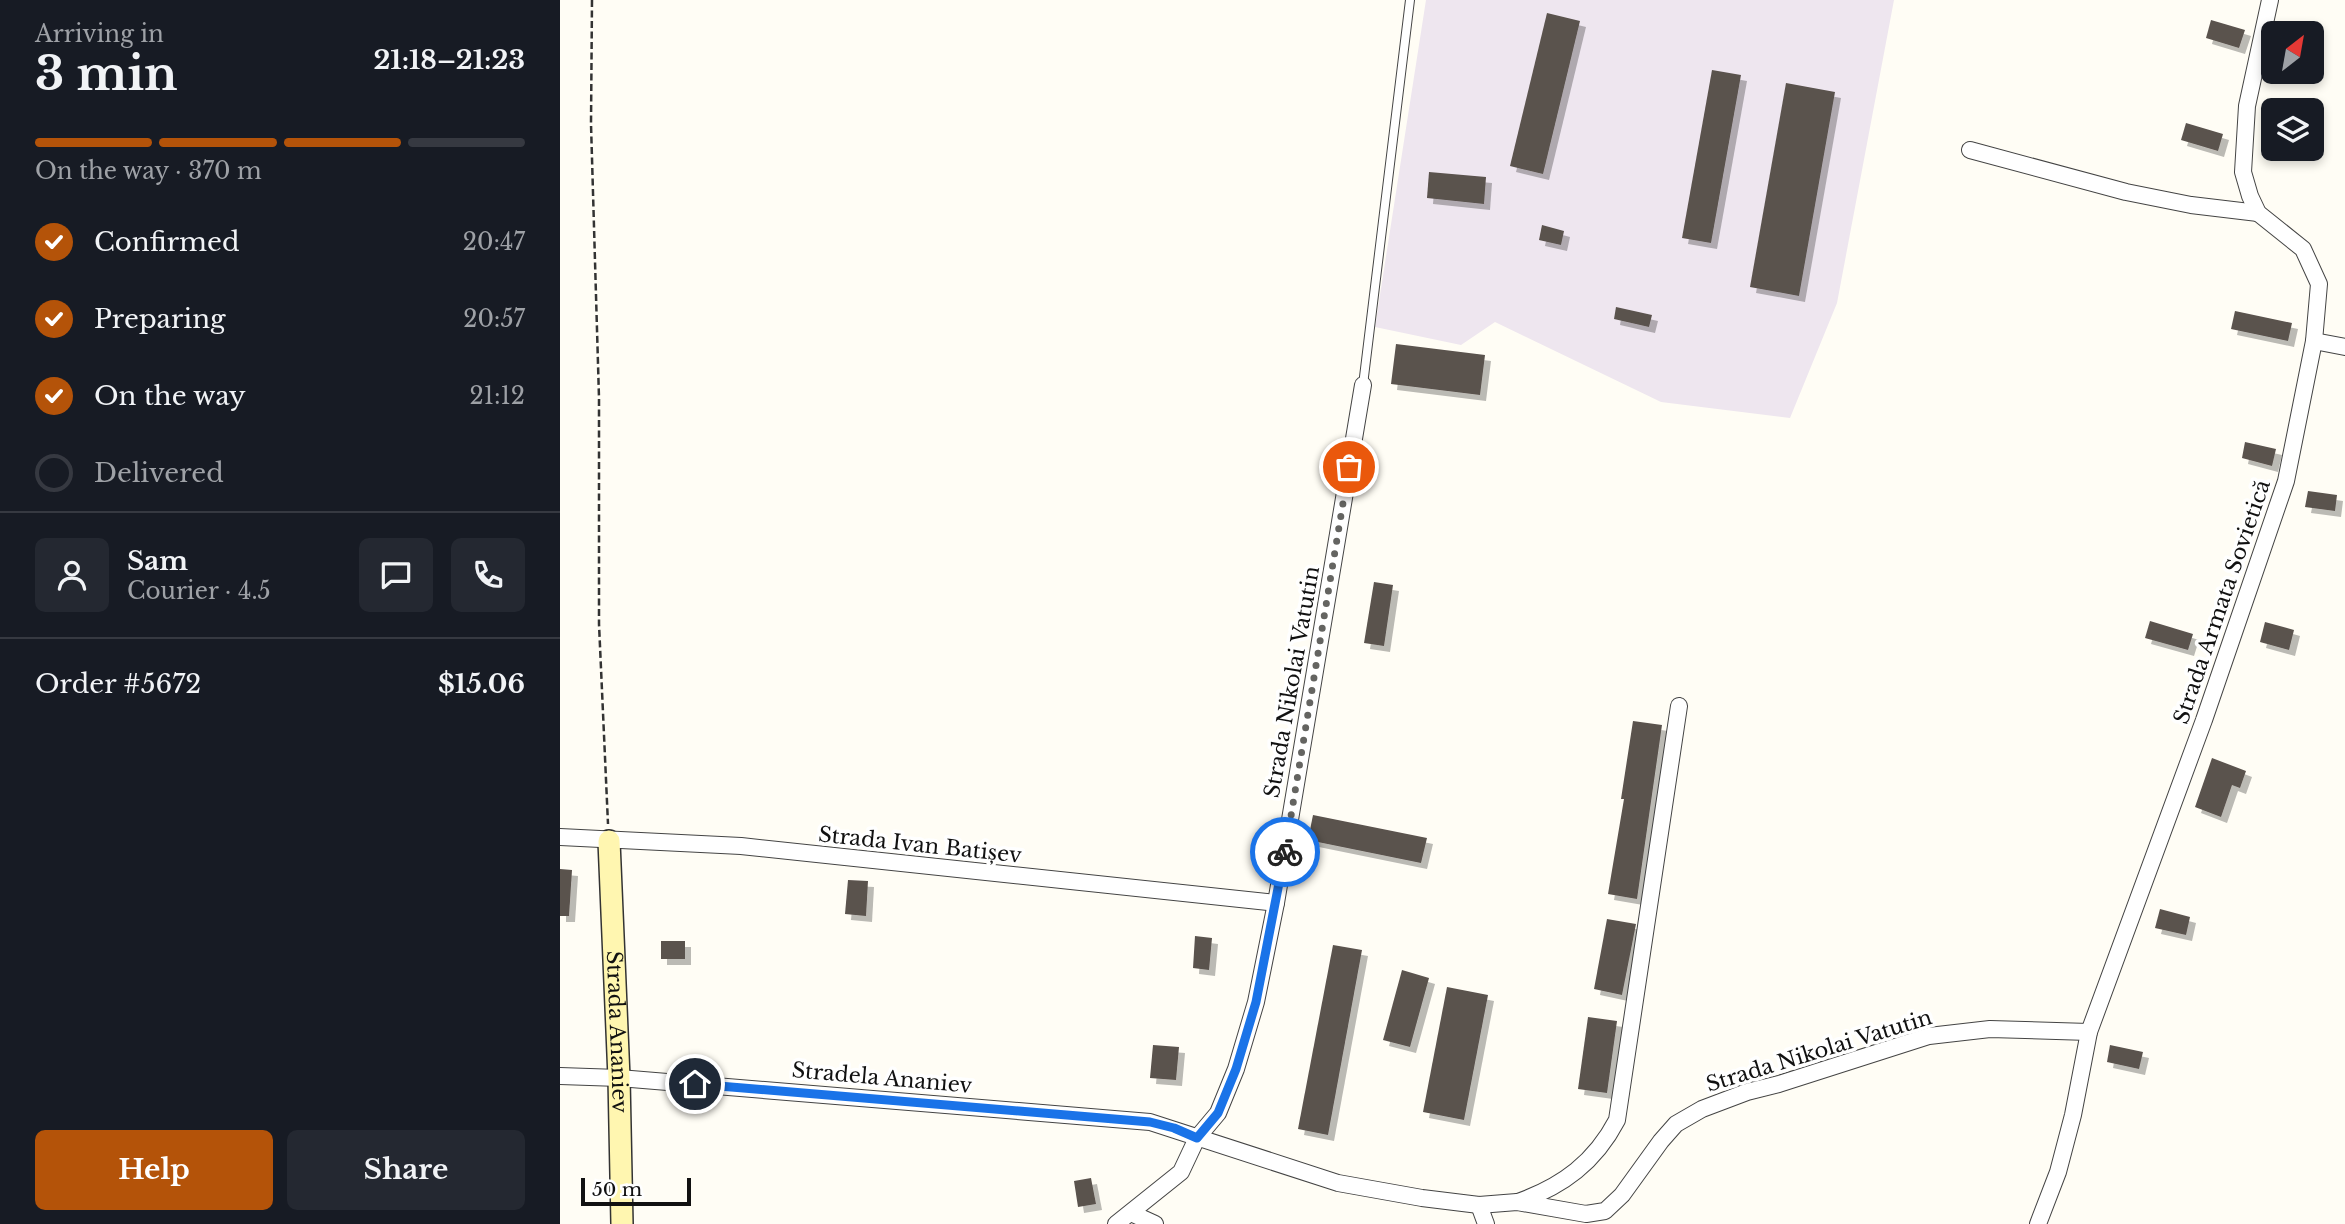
<!DOCTYPE html>
<meta charset="utf-8">
<style>
body{margin:0;font-family:"Libre Baskerville",serif;background:#242831;color:#f1f3f6;height:100vh;display:flex;flex-direction:column;font-size:26px;white-space:nowrap}
*{box-sizing:border-box;margin:0}
p{font-size:23px;color:#9ea1a6}
.icon{flex:none;width:38px;height:38px;fill:none;stroke:currentColor;stroke-width:2;stroke-linecap:round;stroke-linejoin:round}
.map{position:relative;flex:1;overflow:hidden}
.sheet{display:flex;flex-direction:column;background:#171b24;width:560px}
.sheet>*{flex:none}
.needle{width:46px;rotate:31deg}
.buttons{position:absolute;left:1701px;top:21px;display:grid;gap:14px}
.buttons a{display:grid;place-items:center;width:63px;height:63px;border-radius:10px;background:#171b24;box-shadow:0 4px 10px #0003;font-size:35px}
.scale{position:absolute;left:21px;bottom:18px;width:110px;box-sizing:border-box;padding-left:7px;border:4px solid #111;border-top:0;font-size:19px;line-height:24px;white-space:nowrap;color:#111;-webkit-text-stroke:5px #fff;paint-order:stroke}
.pin{position:absolute;display:grid;place-items:center;width:60px;height:60px;color:#fff;margin:-30px;border:4px solid #fff;border-radius:50%;box-shadow:0 2px 7px #0007}
.courier{position:absolute;display:grid;place-items:center;width:70px;height:70px;margin:-35px;border:5px solid #1a73e8;border-radius:50%;background:#fff;color:#222;box-shadow:0 2px 9px #0007}
.headline em{font-style:normal;font-weight:700}
.headline div{display:flex;flex-direction:column-reverse}
.headline{display:flex;align-items:center;justify-content:space-between;height:119px;padding:0 35px}
h1{font-size:46px;font-weight:700;line-height:52px}
.bar{display:grid;grid-template-columns:repeat(4,1fr);gap:10px 7px;align-content:center;height:84px;padding:0 35px}
.bar i{height:9px;border-radius:5px;background:#363941}
.bar .selected{background:#b45309}
.bar p{grid-column:span 4}
.line{display:flex;align-items:center;gap:18px;padding:0 35px;border-top:2px solid #363941}
.line div{flex:1}
.round{display:grid;place-items:center;flex:none;width:74px;height:74px;border-radius:10px;background:#242831}
ol{padding:0 35px;list-style:none}
li{display:flex;align-items:center;gap:21px;height:77px}
li p{margin-inline-start:auto}
li .icon{padding:7px;border-radius:50%;background:#b45309;color:#fff;stroke-width:4}
li:last-child{color:#9ea1a6}
li i{width:38px;height:38px;border:4px solid #363941;border-radius:50%}
.button{display:flex;gap:14px;margin-top:auto;padding:14px 35px}
.button a{flex:1;height:80px;border-radius:10px;background:#b45309;color:#fff;font-size:28px;font-weight:700;line-height:80px;text-align:center}
.button a+a{background:#242831;color:#f1f3f6}
main{display:flex;flex:1;min-height:0}
.map>svg:first-child{display:block}
.industrial{fill:#eee6ef}
.building{fill:#5a524d;filter:url(#shadow)}
.lines{fill:none;stroke-linecap:round;stroke-linejoin:round}
.lane-casing{stroke:#444;stroke-width:10}
.street-casing{stroke:#444;stroke-width:18}
.secondary-casing{stroke:#333;stroke-width:24}
.path{stroke:#333;stroke-width:2.5;stroke-dasharray:7 3.5;stroke-linecap:butt}
.lane{stroke:#fff;stroke-width:8}
.street{stroke:#fff;stroke-width:16}
.secondary{stroke:#fff6b0;stroke-width:21}
.done{stroke:#646461;stroke-width:7;stroke-dasharray:0 12.6}
.route{stroke:#1a73e8;stroke-width:9}
.labels{text-anchor:middle;dominant-baseline:central;stroke-width:7;stroke-linejoin:round;paint-order:stroke}
.street-label{font-size:21px;fill:#111;stroke:#fff}
</style>
<main>
<section class="sheet">
<div class="headline"><div><h1>3 min</h1><p>Arriving in</p></div><em>21:18–21:23</em></div>
<div class="bar"><i class="selected"></i><i class="selected"></i><i class="selected"></i><i></i><p>On the way · 370 m</p></div>
<ol>
<li><svg class="icon" aria-label="check" viewBox="0 0 24 24"><path d="M5 12l5 5 9-10"/></svg>Confirmed<p>20:47</p></li>
<li><svg class="icon" aria-label="check" viewBox="0 0 24 24"><path d="M5 12l5 5 9-10"/></svg>Preparing<p>20:57</p></li>
<li><svg class="icon" aria-label="check" viewBox="0 0 24 24"><path d="M5 12l5 5 9-10"/></svg>On the way<p>21:12</p></li>
<li><i></i>Delivered</li>
</ol>
<div class="line" style="height:126px"><a class="round"><svg class="icon" aria-label="person" viewBox="0 0 24 24"><circle cx="12" cy="8" r="4"/><path d="M4 21q1-7 8-7t8 7"/></svg></a><div><b>Sam</b><p>Courier · 4.5</p></div><a class="round"><svg class="icon" aria-label="chat" viewBox="0 0 24 24"><path d="M4 5h16v11H9l-5 4z"/></svg></a><a class="round"><svg class="icon" aria-label="phone" viewBox="0 0 24 24"><path d="M5 4h4l2 5-3 2q2 4 5 5l2-3 5 2v4C11 20 4 13 5 4z"/></svg></a></div>
<div class="line" style="height:91px"><div>Order #5672</div><b>$15.06</b></div>
<div class="button"><a>Help</a><a>Share</a></div>
</section>
<div class="map">
<svg width="1785" height="1224" viewBox="0 0 1785 1224">
<defs>
<filter id="shadow"><feDropShadow dx="6" dy="6" stdDeviation="0" flood-color="#0004"/></filter>
</defs>
<rect width="100%" height="100%" fill="#fffdf5"/>
<polygon class="industrial" points="866,0 1334,0 1277,303 1230,418 1101,402 935,322 901,345 815,327"/>
<g class="building">
<polygon points="987,13 1020,21 983,174 950,166"/>
<polygon points="1651,20 1685,30 1679,48 1646,38"/>
<polygon points="1152,70 1181,75 1151,243 1122,238"/>
<polygon points="1226,83 1275,92 1239,296 1190,287"/>
<polygon points="1626,123 1663,134 1658,151 1621,140"/>
<polygon points="869,172 926,177 924,204 867,198"/>
<polygon points="982,225 1004,231 1001,245 979,240"/>
<polygon points="1056,307 1092,315 1089,327 1054,319"/>
<polygon points="1675,311 1732,323 1728,341 1671,329"/>
<polygon points="836,344 925,355 920,395 831,384"/>
<polygon points="1685,442 1716,449 1712,466 1682,458"/>
<polygon points="1748,491 1777,495 1775,511 1745,507"/>
<polygon points="814,582 833,585 824,646 804,643"/>
<polygon points="1590,621 1633,634 1628,650 1585,638"/>
<polygon points="1705,622 1734,630 1729,650 1700,642"/>
<polygon points="1073,721 1102,725 1077,899 1048,894 1064,799 1061,799"/>
<polygon points="1652,758 1686,771 1680,788 1672,785 1661,817 1635,807"/>
<polygon points="753,815 867,838 861,863 748,840"/>
<polygon points="0,869 12,870 9,916 0,916"/>
<polygon points="288,880 308,881 306,916 285,914"/>
<polygon points="1600,909 1630,917 1626,935 1595,928"/>
<polygon points="1047,919 1076,924 1062,995 1034,989"/>
<polygon points="635,936 652,938 649,970 633,968"/>
<rect x="101" y="941" width="24" height="18"/>
<polygon points="773,945 802,950 768,1135 738,1129"/>
<polygon points="842,970 869,978 850,1047 823,1040"/>
<polygon points="887,987 928,995 904,1120 863,1112"/>
<polygon points="1028,1017 1057,1021 1047,1093 1018,1089"/>
<polygon points="593,1045 619,1047 616,1080 590,1078"/>
<polygon points="1550,1045 1583,1052 1579,1069 1547,1062"/>
<polygon points="531,1178 536,1204 518,1207 514,1181"/>
</g>
<g class="lines">
<g class="lane-casing">
<polyline id="lane" points="803,385 850,0"/>
</g>
<g class="street-casing">
<g id="street">
<polyline points="1410,150 1566,192 1631,205 1698,213"/>
<polyline points="1754,341 1785,347"/>
<polyline points="0,837 181,846 716,903"/>
<polyline points="0,1076 59,1078 590,1122 778,1183 862,1198 919,1205 957,1202 1026,1214 1045,1211 1062,1195 1101,1141 1116,1124 1142,1109 1187,1092 1219,1084 1369,1036 1430,1029 1529,1032"/>
<path d="M 958,1202 C 1003,1186 1035,1162 1057,1120 L 1119,706"/>
<polyline points="919,1205 926,1224"/>
<polyline points="571,1213 595,1224"/>
<polyline points="556,1224 621,1172 637,1138 658,1113 676,1069 696,1002 716,903 803,385"/>
<polyline points="1478,1224 1498,1172 1513,1115 1529,1032 1644,720 1726,481 1754,341 1759,284 1743,249 1698,213 1690,196 1683,172 1687,106 1710,0"/>
</g>
</g>
<g class="secondary-casing">
<g id="secondary">
<path id="s1" d="M 49,841 L 59,1078 L 62,1224"/>
</g>
</g>
<polyline class="path" points="32,0 31,124 39,398 39,624 48,824"/>
<use href="#lane" class="lane"/>
<use href="#street" class="street"/>
<use href="#secondary" class="secondary"/>
</g>
<g class="lines">
<polyline class="done" points="725,852 789,467"/>
<polyline class="route" points="135,1084 590,1122 614,1128 637,1138 658,1113 676,1069 696,1002 725,852"/>
</g>
<g class="labels">
<g class="street-label">
<text transform="translate(1662 602) rotate(-71)">Strada Armata Sovietică</text>
<text transform="translate(732 682) rotate(-80)">Strada Nikolai Vatutin</text>
<text transform="translate(360 845) rotate(6)">Strada Ivan Batișev</text>
<text stroke="none"><textPath href="#s1" startOffset="191">Strada Ananiev</textPath></text>
<text transform="translate(1259 1051) rotate(-17)">Strada Nikolai Vatutin</text>
<text transform="translate(322 1078) rotate(5)">Stradela Ananiev</text>
</g>
</g>
</svg>
<div class="buttons">
<a><svg class="needle" viewBox="-14 -14 28 28"><path d="M0-13l5 13h-10z" fill="#e53935"/><path d="M0 13l5-13h-10z" fill="#9ea1a6"/></svg></a>
<a><svg class="icon" aria-label="layers" viewBox="0 0 24 24"><path d="M12 4l9 5-9 5-9-5zM3 14l9 5 9-5"/></svg></a>
</div>
<div class="scale">50 m</div>
<div class="pin" style="left:789px;top:467px;background:#ea580c"><svg class="icon" aria-label="bag" viewBox="0 0 24 24"><path d="M5 8h14l-1 12H6zM9 8a3 3 0 0 1 6 0"/></svg></div>
<div class="pin" style="left:135px;top:1084px;background:#1f2937"><svg class="icon" aria-label="home" viewBox="0 0 24 24"><path d="M3 11l9-7 9 7M6 9v11h12V9"/></svg></div>
<div class="courier" style="left:725px;top:852px"><svg class="icon" aria-label="bike" viewBox="0 0 24 24"><circle cx="6" cy="16" r="4"/><circle cx="18" cy="16" r="4"/><path d="M6 16l4-8h5l3 8M10 8l3 8H6M13 5h3"/></svg></div>
</div>
</main>
